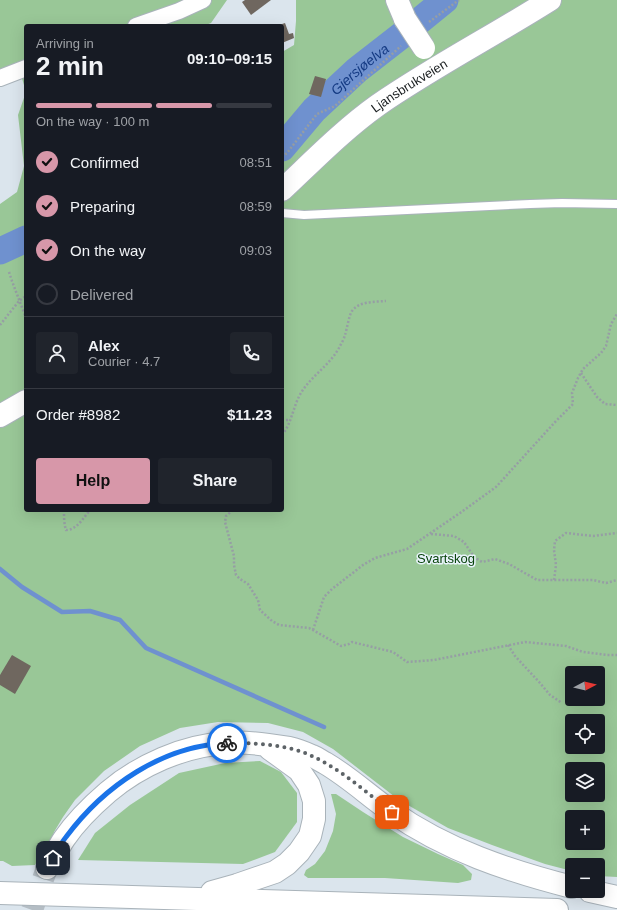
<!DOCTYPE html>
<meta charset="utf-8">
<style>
body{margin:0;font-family:Arial,sans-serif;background:#20242c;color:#f1f3f6;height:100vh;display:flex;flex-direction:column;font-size:15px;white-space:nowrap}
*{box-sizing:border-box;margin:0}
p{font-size:13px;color:#9ea1a6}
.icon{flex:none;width:22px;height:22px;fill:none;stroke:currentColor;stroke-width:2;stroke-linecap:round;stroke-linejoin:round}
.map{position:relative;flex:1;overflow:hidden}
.side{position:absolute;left:24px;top:24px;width:260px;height:488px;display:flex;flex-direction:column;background:#171b24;border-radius:4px;box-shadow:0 4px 16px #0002}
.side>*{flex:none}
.needle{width:26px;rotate:83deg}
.tools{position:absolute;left:565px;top:666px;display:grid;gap:8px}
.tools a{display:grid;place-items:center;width:40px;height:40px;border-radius:4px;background:#171b24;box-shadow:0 4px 16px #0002;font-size:20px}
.pin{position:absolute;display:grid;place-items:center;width:34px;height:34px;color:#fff;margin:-17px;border-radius:8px;box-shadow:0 2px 6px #0006}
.courier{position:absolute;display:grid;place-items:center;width:40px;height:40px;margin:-20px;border:3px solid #1a73e8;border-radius:50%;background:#fff;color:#222;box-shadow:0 1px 5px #0007}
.head em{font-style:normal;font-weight:700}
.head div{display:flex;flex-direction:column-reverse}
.head{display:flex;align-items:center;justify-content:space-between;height:68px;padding:0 12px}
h1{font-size:26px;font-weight:700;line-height:30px}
.bar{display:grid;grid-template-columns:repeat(4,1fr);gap:6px 4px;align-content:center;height:48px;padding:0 12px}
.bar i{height:5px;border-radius:3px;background:#363941}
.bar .active{background:#d797a9}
.bar p{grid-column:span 4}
.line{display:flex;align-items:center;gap:10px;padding:0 12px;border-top:1px solid #363941}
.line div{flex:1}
.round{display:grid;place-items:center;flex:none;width:42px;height:42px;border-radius:4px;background:#20242c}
ol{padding:0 12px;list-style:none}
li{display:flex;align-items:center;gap:12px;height:44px}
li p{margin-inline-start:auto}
li .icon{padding:4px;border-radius:50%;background:#d797a9;color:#111;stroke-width:4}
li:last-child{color:#9ea1a6}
li i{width:22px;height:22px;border:2px solid #363941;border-radius:50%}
.primary-button{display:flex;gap:8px;margin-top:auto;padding:8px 12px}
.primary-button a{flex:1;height:46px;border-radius:4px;background:#d797a9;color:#111;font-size:16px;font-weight:700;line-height:46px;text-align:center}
.primary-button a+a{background:#20242c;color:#f1f3f6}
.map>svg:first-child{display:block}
.green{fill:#99c797;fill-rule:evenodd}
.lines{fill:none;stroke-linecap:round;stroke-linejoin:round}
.stream{stroke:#6f91cf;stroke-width:4.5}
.river{stroke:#6f91cf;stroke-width:27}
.building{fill:#6f675f}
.trunk-tunnel{stroke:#b4bdc4;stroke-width:22;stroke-dasharray:22 11;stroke-linecap:butt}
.service-casing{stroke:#a9b3ba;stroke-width:10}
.minor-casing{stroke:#a9b3ba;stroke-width:18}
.secondary-casing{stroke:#a9b3ba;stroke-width:24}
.trunk-casing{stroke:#a9b3ba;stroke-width:24}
.path{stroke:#969ea4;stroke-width:2.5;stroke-dasharray:2 2;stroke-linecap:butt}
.service{stroke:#fff;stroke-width:8}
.minor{stroke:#fff;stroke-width:16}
.secondary{stroke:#fff;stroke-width:22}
.trunk{stroke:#fff;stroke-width:22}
.secondary-bridge-casing{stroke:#a9b3ba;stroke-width:24;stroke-linecap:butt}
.secondary-bridge{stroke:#fff;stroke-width:22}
.done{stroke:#5d6367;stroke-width:4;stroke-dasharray:0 7.2}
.route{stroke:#1a73e8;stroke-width:5}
.labels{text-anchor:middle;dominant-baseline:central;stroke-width:3;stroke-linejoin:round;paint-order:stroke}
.street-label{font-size:13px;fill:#191d1f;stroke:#e9f3fb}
.park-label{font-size:13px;fill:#08440b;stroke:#e9f3fb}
.water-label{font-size:14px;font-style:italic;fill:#143a83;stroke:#e9f3fb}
</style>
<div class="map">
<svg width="617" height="910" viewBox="0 0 617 910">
<rect width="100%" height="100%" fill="#dbe5ed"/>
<g class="green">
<path d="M 0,0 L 227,0 L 211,23 L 203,26 L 26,26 L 26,510 L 282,510 L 282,52 L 294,45 L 296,21 L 296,0 L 617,0 L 617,877 L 598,876 L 598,865 L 572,865 L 572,871 L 545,864 L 492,845 L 448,828 L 399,800 L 333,749 L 303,732 L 268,723 L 218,722 L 180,728 L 140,746 L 104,771 L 75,800 L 63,817 L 54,832 L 53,836 L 35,865 L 12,866 L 3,861 L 0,861 L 0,204 L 17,192 L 24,166 L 18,115 L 26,92 L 21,75 L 0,84 ZM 572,673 L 598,673 L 598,699 L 572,699 ZM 572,721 L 598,721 L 598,747 L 572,747 ZM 572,769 L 598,769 L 598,795 L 572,795 ZM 572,817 L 598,817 L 598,843 L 572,843 Z"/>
<polygon points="260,761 281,772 297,793 297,822 275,852 243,864 78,860 95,833 130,805 179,773 225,763"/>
<polygon points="331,794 336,794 363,812 403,837 438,854 463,865 472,874 471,880 458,883 385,878 308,878 304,875 306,870 315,864 325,851 333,831 336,814"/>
</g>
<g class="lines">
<polyline class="stream" points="0,569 22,587 62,612 90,611 120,620 146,648 324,727"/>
<g class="river">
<path id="s1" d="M 282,148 L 314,110 L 357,70 L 402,35 L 445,0"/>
<polyline points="0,251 26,239"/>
</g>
</g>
<g class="building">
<polygon points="245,0 271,0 251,15 242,2"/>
<polygon points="285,23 289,34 293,33 294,38 282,43 282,26 276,26"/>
<polygon points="315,76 326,79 321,97 309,94"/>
<polygon points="12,655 31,666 15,694 0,685 0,675"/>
</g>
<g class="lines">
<polyline class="trunk-tunnel" points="32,910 47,868"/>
<g class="service-casing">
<polyline id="service" points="282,213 304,215 530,204 562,203 617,204"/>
</g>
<g class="minor-casing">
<g id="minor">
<polyline points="136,26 179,11 203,0"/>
<polyline points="0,78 26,68"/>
</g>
</g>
<g class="secondary-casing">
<g id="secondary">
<polyline points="397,0 405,19"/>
<path id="s2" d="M 282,190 C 313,161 343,130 378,105 C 433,67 493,36 550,0"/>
<polyline points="0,416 26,401"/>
</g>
</g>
<g class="trunk-casing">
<g id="trunk">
<path d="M 47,868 C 53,858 58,848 64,839 C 75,823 94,804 108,792 C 140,765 183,746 225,743 C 239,742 254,743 268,745 C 275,746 282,747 289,748 C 297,750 305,753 312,756 C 317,758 321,761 325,763 C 349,777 369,796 392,812 C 446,850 509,871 572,887"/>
<polyline points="590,891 617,897"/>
<polyline points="212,892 237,885 275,872 287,864 299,852 310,836 314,819 314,801 309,785 299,770 270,749"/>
<polyline points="0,893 557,910"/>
</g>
</g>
<g class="path">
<polyline points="429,22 459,0"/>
<polyline points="282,157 287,153 317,114 335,106 401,46"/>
<polyline points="9,272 12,281 26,318"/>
<polyline points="0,325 19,301 26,296"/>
<polyline points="581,373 597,397 605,404 617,405"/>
<polyline points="282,420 290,420"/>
<path d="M 282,435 C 292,423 293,406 301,393 C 311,376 329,366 339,348 C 341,344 344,339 345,335 C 347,329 349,315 352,311 C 359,301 375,302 386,301"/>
<path d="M 64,510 C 64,517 64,524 66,530 C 77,530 84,517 90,510"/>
<polyline points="233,510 226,516 225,522 234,556 234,565 236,575 240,579 248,584 258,600 260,610 272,621 279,625 309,628 320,634 341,646 349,644 352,642 393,652 407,662 434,660 525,642 566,646 583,652 607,655 617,655"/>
<polyline points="431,534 454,536 464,542 474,557 482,562 495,559 509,564 537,580 593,580 606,583 617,580"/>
<polyline points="554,580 556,565 554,550 555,541 566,533 593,536 617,533"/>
<polyline points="313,630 324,597 332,589 363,565 375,558 407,549 460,513 496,487 556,421 573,404 572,393 578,378 583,369 601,353 606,346 611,324 617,314"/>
<polyline points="508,645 515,656 540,683 550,695 562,703"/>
</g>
<use href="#service" class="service"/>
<use href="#minor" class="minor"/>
<use href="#secondary" class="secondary"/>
<use href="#trunk" class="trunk"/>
<g class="secondary-bridge-casing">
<polyline id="secondary-bridge" points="405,19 424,48"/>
</g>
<use href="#secondary-bridge" class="secondary-bridge"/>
</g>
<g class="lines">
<path class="done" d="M 227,743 C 255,743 289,744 314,757 C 343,771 367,793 392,812"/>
<path class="route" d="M 53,858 C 57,851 61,843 66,837 C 104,786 162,746 227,743"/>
</g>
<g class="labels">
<g class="street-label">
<text stroke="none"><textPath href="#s2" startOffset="165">Ljansbrukveien</textPath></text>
</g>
<g class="park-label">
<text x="446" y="558">Svartskog</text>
</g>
<g class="water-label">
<text stroke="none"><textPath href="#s1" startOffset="111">Gjersjøelva</textPath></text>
</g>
</g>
</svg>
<div class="tools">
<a><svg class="needle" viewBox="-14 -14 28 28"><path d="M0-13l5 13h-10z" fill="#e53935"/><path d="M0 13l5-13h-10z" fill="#9ea1a6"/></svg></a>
<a><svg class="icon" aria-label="locate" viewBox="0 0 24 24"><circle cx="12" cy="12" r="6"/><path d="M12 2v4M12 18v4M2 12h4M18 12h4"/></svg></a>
<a><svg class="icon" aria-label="layers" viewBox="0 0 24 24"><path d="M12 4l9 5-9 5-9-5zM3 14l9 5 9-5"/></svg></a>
<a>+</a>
<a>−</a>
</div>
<div class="pin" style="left:392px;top:812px;background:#ea580c"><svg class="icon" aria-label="bag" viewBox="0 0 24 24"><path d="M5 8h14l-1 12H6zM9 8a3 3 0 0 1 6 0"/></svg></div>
<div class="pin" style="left:53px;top:858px;background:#1f2937"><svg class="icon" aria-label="home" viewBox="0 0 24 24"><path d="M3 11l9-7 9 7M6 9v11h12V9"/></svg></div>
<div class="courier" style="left:227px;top:743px"><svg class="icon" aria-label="bike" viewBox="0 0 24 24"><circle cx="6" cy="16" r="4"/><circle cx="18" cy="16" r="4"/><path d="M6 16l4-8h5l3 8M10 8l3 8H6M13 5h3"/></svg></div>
<section class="side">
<div class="head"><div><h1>2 min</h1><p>Arriving in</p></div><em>09:10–09:15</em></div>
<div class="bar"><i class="active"></i><i class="active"></i><i class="active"></i><i></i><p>On the way · 100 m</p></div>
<ol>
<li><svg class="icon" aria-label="check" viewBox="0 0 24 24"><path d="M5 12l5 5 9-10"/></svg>Confirmed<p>08:51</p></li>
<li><svg class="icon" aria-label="check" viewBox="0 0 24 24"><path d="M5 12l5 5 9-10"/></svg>Preparing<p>08:59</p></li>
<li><svg class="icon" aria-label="check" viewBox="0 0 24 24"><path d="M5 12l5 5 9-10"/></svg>On the way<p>09:03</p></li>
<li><i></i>Delivered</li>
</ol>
<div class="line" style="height:72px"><a class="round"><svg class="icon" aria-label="person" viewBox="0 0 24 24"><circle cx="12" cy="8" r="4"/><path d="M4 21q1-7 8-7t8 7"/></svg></a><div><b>Alex</b><p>Courier · 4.7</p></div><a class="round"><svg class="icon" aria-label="phone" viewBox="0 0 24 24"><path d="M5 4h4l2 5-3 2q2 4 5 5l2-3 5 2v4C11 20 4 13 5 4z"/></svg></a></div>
<div class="line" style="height:52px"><div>Order #8982</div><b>$11.23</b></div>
<div class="primary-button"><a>Help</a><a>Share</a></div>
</section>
</div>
